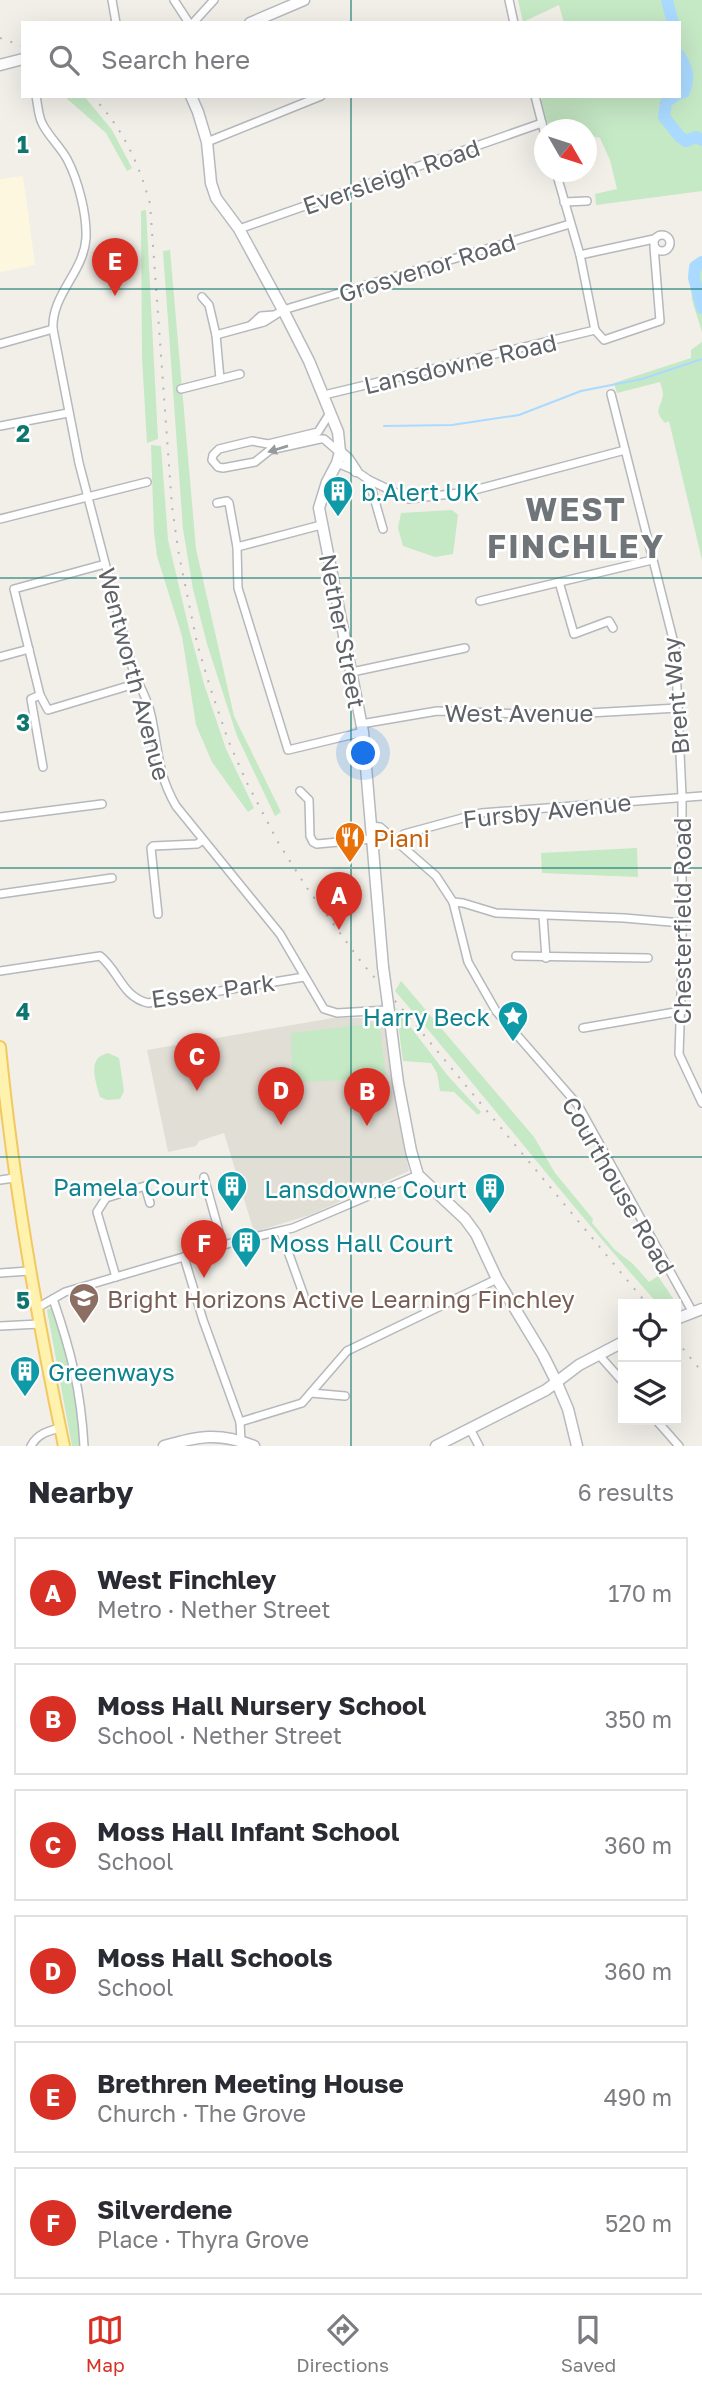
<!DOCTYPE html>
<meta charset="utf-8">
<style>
body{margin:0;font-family:"Golos Text",sans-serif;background:#f7f7f7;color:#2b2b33}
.controls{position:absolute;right:21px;bottom:21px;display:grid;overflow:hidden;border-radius:0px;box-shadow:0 7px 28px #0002}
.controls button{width:63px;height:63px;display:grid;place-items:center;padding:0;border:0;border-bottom:2px solid #e1e1e2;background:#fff;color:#2b2b33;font:35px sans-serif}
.compass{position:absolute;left:534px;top:119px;width:63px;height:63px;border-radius:50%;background:#fff;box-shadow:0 7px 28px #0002;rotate:129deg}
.you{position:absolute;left:364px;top:754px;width:24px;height:24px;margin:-18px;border:5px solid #fff;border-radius:50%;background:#1a73e8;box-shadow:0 0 0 10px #1a73e833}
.badge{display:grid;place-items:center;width:46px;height:46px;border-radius:50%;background:#d93025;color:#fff;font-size:23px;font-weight:700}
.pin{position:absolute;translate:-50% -58px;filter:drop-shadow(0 2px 4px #0008)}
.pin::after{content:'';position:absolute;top:37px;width:24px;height:21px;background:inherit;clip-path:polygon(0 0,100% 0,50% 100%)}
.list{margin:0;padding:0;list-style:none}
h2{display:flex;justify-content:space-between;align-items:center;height:91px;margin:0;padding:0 28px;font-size:30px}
h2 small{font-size:23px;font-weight:400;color:#7c7c81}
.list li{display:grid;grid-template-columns:46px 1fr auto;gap:21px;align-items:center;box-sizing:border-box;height:112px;margin:0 14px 14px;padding:0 14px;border:2px solid #e1e1e2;border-radius:0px}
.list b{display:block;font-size:26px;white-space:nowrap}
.list p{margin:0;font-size:23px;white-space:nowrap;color:#7c7c81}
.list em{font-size:23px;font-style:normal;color:#7c7c81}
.icon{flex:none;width:38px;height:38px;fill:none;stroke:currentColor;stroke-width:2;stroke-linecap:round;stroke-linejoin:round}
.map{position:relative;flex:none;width:702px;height:1446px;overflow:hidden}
.search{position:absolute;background:#fff;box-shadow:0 7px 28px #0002;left:21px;right:21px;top:21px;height:77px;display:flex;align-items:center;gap:18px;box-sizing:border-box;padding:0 24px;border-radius:0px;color:#7c7c81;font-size:26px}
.sheet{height:847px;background:#fff}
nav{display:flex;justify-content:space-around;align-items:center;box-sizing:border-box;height:98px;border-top:2px solid #e1e1e2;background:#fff;font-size:19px;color:#7c7c81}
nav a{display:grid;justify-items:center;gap:4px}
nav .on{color:#d93025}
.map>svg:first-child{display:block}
</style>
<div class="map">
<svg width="702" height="1446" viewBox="0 0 702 1446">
<rect width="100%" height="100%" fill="#f1efe8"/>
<polygon fill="#fef7e0" points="23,176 35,265 0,272 0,179"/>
<polygon fill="#e1ded6" points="333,1018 385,1018 398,1116 409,1171 310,1215 254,1232 224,1133 199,1141 196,1146 168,1152 147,1050"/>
<g fill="#c5e8c5">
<polygon points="518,0 702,0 702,191 596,205 595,194 617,189 610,160 600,138 587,135 586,130 550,129 540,102 542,98 545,96 679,96 679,23 564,23 559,5 523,22"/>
<polygon points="64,96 84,96 112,130 132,168 127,171 106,133"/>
<polygon points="146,210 158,439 147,443 142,357 141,211"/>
<polygon points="170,250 196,549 234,716 281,812 275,816 237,736 207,644 193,589 183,529 163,251"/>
<polygon points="702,258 702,332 692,300 690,266"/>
<path d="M 702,342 L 702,560 L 669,421 L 665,423 C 652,409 662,408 663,394 C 663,390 661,386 660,382 L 617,393 L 614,383 L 691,358 L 691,350 Z"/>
<polygon points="151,445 161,446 168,540 190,633 204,684 226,749 254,808 248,812 212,762 196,725 182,636 157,556 154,532"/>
<polygon points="452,510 458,515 453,554 435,557 403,546 398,528 401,513"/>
<polygon points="637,848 638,877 542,873 541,853"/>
<path d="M 401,981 L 534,1137 L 555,1173 L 593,1219 L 592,1223 L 615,1250 L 633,1264 L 649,1282 L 658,1276 L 676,1303 L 676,1304 L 658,1304 C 567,1202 484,1094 395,991 Z"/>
<polygon points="396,1008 448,1076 481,1112 478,1115 454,1092 440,1091 437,1073 431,1063 403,1061"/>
<polygon points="379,1023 386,1077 292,1083 291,1033"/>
<path d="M 108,1053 L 119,1058 L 124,1091 L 120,1099 L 107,1100 L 100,1097 C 96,1081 86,1058 108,1053 Z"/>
<path d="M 51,1308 C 71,1351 77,1399 81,1446 L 72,1446 L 47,1310 Z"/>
</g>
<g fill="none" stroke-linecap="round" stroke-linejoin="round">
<polyline stroke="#aadaff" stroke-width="2" points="384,426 452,425 519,415 581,391 642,379 702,359"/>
<g stroke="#aadaff" stroke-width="12">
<polyline points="667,0 673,23"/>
<path d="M 679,55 C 687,68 690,77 684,92 L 679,94"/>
<polyline points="675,96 666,102 664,117 680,137 686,141 696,137 702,140"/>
<polyline points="702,262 695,267 694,278 702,308"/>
</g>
<g stroke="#b5b8bc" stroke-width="10">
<g id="street">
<polyline points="112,0 116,23"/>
<polyline points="174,0 189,23"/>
<polyline points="509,0 514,23"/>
<polyline points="193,23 214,0"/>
<polyline points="535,96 544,131"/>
<polyline points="207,142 321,96"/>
<polyline points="556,172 580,255 595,330"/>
<polyline points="564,202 587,201"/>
<polyline points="239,229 542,123"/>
<circle cx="662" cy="243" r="8"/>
<polyline points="580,255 654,239"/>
<polyline points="202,297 209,305 216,335"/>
<polyline points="251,325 261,316 274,315"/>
<path d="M 53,329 L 79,463 L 134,674 C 141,688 148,700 151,715 C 159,751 157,773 176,806 L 280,934 L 324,1009 L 337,1013 L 388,1010"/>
<polyline points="595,330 604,340 660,321 654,247"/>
<path d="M 0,344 L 53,329 C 51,295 84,272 86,238 C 87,214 78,180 67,159 C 60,146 48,136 42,123 C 38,115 38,105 36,96"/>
<polyline points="220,379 216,335 264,322 283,310 570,224"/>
<polyline points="181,389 240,374"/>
<polyline points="611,394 675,647 682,796 682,967 679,1054 702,1103"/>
<polyline points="324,395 595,330"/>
<polyline points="330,413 318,432 268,444 252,441 219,449 213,455 212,460 218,467 223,468 255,462 270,450 320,439 324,439 339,452"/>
<polyline points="0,426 68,413"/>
<polyline points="337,463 356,471 369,480 409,499 467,492 625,450"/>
<polyline points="369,480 383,529"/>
<polyline points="217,503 227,501 229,503 237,547"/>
<polyline points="0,519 147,482"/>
<polyline points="321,525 237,547 238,588 288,750 363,732"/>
<polyline points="105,564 14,589 40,695 48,710 138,683"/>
<polyline points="559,582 574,634 609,621 613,628"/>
<polyline points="480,601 652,560"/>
<polyline points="0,657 29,649"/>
<polyline points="352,672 465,648"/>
<polyline points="40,695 31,699 43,767"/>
<polyline points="361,724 437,711 553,715 678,708"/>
<polyline points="300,791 309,800 310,836 313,842 317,844 371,839"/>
<polyline points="0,817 102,804"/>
<polyline points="370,826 380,827 436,876 453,902 468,962 496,1011 578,1105 692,1311"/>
<polyline points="397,842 404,834 481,813 702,796"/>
<polyline points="0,894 112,878"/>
<polyline points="453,902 463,903 496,913 624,918 682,923"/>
<polyline points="158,914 151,848 153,846 197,844 203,840"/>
<polyline points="543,916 546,958"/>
<polyline points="516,956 648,958"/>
<path d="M 0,971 L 100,956 C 119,971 122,997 148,1003 L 304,977"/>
<polyline points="583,1028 681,1011"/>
<polyline points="204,1177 223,1246"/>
<polyline points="0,1180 14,1178"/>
<polyline points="281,1232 304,1296"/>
<polyline points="184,1257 203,1320 240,1422 241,1441"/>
<polyline points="0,1273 29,1271"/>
<polyline points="116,1277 97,1212 106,1198 145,1186 150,1203"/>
<path d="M 53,1299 C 71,1351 81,1391 84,1446"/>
<polyline points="37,1308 65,1292 241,1240 293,1228 418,1175"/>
<polyline points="0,1326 39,1324"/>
<polyline points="599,1355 623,1382"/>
<polyline points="311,1393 345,1396"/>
<polyline points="656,1420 679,1446"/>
<polyline points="240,1422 302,1403 347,1351 497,1279"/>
<polyline points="470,1429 479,1446"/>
<path d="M 31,1446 C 37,1434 48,1431 60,1428"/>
</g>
</g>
<g stroke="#b6babf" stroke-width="13">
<g id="secondary">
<polyline points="250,23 304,0"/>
<polyline points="0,65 23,59"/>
<polyline points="191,96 198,112 207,142 211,183 216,198 239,229 283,310 309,361 338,432 340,452 337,463 327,482 319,508 363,732 383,967"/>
<polyline points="340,452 348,459 356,471"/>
<polyline points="388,1004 398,1083 411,1151 418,1175 465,1219 476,1234 497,1279 543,1355 556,1381 568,1409 577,1446"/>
<polyline points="676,1319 702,1309"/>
<path d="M 164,1446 C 199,1436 219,1432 254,1446"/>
<polyline points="436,1446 546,1390 579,1365 623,1342"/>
</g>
</g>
<g stroke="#f2c960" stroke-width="14">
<path id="primary" d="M 0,1047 C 13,1182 36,1314 64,1446"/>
</g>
<use href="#street" stroke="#fff" stroke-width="7"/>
<use href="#secondary" stroke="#fff" stroke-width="10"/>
<use href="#primary" stroke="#fff2af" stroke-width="10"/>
<g stroke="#b6b7b8" stroke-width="2" stroke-dasharray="2 9" stroke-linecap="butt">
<polyline points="0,38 23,46"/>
<path d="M 92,96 C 122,127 139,163 150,204 L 172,507 L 179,555 L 197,643 L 210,687 L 228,740 L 247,783 L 279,844 L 307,888 L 362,963 L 409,1017 L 647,1304"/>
<polyline points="676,1340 702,1372"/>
</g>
<g stroke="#b6babf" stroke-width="13" stroke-linecap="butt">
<polyline id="secondary-bridge" points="383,967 388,1004"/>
</g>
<use href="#secondary-bridge" stroke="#fff" stroke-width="10"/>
</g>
<defs><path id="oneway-solid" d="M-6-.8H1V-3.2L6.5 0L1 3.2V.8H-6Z" transform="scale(1.75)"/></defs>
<use fill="#979a9d" href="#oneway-solid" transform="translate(278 449) rotate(163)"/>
<path fill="none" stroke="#0f766e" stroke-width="2" stroke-opacity="0.55" d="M 351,0 L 351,23M 351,96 L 351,1446M 0,289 L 702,289M 0,578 L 702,578M 0,868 L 702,868M 0,1157 L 702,1157"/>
<defs>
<g id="building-pin" transform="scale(1.575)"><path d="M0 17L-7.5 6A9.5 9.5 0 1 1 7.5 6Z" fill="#0f9aa8" stroke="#fff"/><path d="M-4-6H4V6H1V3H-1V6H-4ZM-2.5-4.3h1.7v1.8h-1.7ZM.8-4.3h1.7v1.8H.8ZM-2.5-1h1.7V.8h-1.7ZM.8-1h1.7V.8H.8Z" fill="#fff"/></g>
<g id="restaurant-pin" transform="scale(1.575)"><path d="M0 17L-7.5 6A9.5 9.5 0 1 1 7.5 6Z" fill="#e8710a" stroke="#fff"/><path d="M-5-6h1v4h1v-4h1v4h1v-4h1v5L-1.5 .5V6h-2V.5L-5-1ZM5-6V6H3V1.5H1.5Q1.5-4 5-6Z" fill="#fff"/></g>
<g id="sight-pin" transform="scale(1.575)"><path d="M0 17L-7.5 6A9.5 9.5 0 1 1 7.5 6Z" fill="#0f9aa8" stroke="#fff"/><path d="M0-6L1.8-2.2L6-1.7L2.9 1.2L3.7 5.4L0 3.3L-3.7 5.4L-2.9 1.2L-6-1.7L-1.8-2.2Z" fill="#fff"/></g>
<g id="school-pin" transform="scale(1.575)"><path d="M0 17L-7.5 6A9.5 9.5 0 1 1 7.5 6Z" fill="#8d6e63" stroke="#fff"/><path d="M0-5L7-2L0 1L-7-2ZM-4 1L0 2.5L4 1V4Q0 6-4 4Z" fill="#fff"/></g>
</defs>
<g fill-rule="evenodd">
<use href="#building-pin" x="338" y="491"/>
<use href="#restaurant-pin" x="350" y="837"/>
<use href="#sight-pin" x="513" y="1016"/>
<use href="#building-pin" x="232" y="1186"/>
<use href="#building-pin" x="490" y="1188"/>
<use href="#building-pin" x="246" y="1242"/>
<use href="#school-pin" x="84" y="1298"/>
<use href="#building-pin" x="25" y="1371"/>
</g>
<g text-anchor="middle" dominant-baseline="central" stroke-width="5" stroke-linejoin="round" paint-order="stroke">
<g font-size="24" fill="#5f6368" stroke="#fff">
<text transform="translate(391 176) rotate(-19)">Eversleigh Road</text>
<text transform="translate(427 267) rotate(-17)">Grosvenor Road</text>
<text transform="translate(460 363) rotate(-13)">Lansdowne Road</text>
<text transform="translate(343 631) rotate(79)">Nether Street</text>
<text transform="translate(135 674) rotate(75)">Wentworth Avenue</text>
<text transform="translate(675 696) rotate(-95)">Brent Way</text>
<text x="519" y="712">West Avenue</text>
<text transform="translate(547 810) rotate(-6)">Fursby Avenue</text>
<text transform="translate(681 921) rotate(-90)">Chesterfield Road</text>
<text transform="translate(213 990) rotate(-8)">Essex Park</text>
<text transform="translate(619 1185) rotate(60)">Courthouse Road</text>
</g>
<g font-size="24" fill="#0d838f" stroke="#fff" text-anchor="start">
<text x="361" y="491">b.Alert UK</text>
<text x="490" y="1016" text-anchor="end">Harry Beck</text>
<text x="209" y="1186" text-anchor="end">Pamela Court</text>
<text x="467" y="1188" text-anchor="end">Lansdowne Court</text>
<text x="269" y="1242">Moss Hall Court</text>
<text x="48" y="1371">Greenways</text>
</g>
<g font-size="24" fill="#c56008" stroke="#fff" text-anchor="start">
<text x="373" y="837">Piani</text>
</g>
<g font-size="24" fill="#785e54" stroke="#fff" text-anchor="start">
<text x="107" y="1298">Bright Horizons Active Learning Finchley</text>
</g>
<g font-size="32" font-weight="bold" letter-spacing="2" fill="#70757a" stroke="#fff">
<text x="576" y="509">WEST<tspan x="576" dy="37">FINCHLEY</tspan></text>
</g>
</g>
<g font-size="23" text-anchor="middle" font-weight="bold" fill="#0f766e" stroke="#fff" stroke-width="5" stroke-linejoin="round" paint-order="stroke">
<text x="23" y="153">1</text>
<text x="23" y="442">2</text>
<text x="23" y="731">3</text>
<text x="23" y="1020">4</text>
<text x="23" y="1309">5</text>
</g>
</svg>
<div class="controls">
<button><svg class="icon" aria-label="locate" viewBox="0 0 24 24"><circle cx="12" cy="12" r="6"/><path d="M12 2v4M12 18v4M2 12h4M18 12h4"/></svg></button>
<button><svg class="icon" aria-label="layers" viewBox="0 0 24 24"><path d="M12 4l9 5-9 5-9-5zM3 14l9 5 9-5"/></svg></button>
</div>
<svg class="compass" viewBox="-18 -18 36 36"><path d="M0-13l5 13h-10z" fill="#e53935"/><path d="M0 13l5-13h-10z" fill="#7c7c81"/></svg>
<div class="you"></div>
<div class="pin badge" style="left:339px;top:930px">A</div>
<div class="pin badge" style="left:367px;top:1126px">B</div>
<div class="pin badge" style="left:197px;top:1091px">C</div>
<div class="pin badge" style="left:281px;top:1125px">D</div>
<div class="pin badge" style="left:115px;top:296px">E</div>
<div class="pin badge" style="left:204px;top:1278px">F</div>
<div class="search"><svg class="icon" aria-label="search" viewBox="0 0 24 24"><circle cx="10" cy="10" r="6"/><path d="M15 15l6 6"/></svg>Search here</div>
</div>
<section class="sheet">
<h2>Nearby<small>6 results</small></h2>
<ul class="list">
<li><span class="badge">A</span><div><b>West Finchley</b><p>Metro · Nether Street</p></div><em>170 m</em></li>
<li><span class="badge">B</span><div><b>Moss Hall Nursery School</b><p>School · Nether Street</p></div><em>350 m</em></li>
<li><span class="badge">C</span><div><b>Moss Hall Infant School</b><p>School</p></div><em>360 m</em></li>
<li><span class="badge">D</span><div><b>Moss Hall Schools</b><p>School</p></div><em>360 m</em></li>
<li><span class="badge">E</span><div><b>Brethren Meeting House</b><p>Church · The Grove</p></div><em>490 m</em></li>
<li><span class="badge">F</span><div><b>Silverdene</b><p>Place · Thyra Grove</p></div><em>520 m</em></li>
</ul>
</section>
<nav>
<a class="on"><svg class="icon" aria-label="map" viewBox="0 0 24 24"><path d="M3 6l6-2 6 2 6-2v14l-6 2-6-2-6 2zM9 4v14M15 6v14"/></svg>Map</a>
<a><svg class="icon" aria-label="directions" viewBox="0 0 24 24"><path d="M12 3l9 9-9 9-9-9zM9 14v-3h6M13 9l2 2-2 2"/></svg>Directions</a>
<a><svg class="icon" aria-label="saved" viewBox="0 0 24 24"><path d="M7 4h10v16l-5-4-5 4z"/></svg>Saved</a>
</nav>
